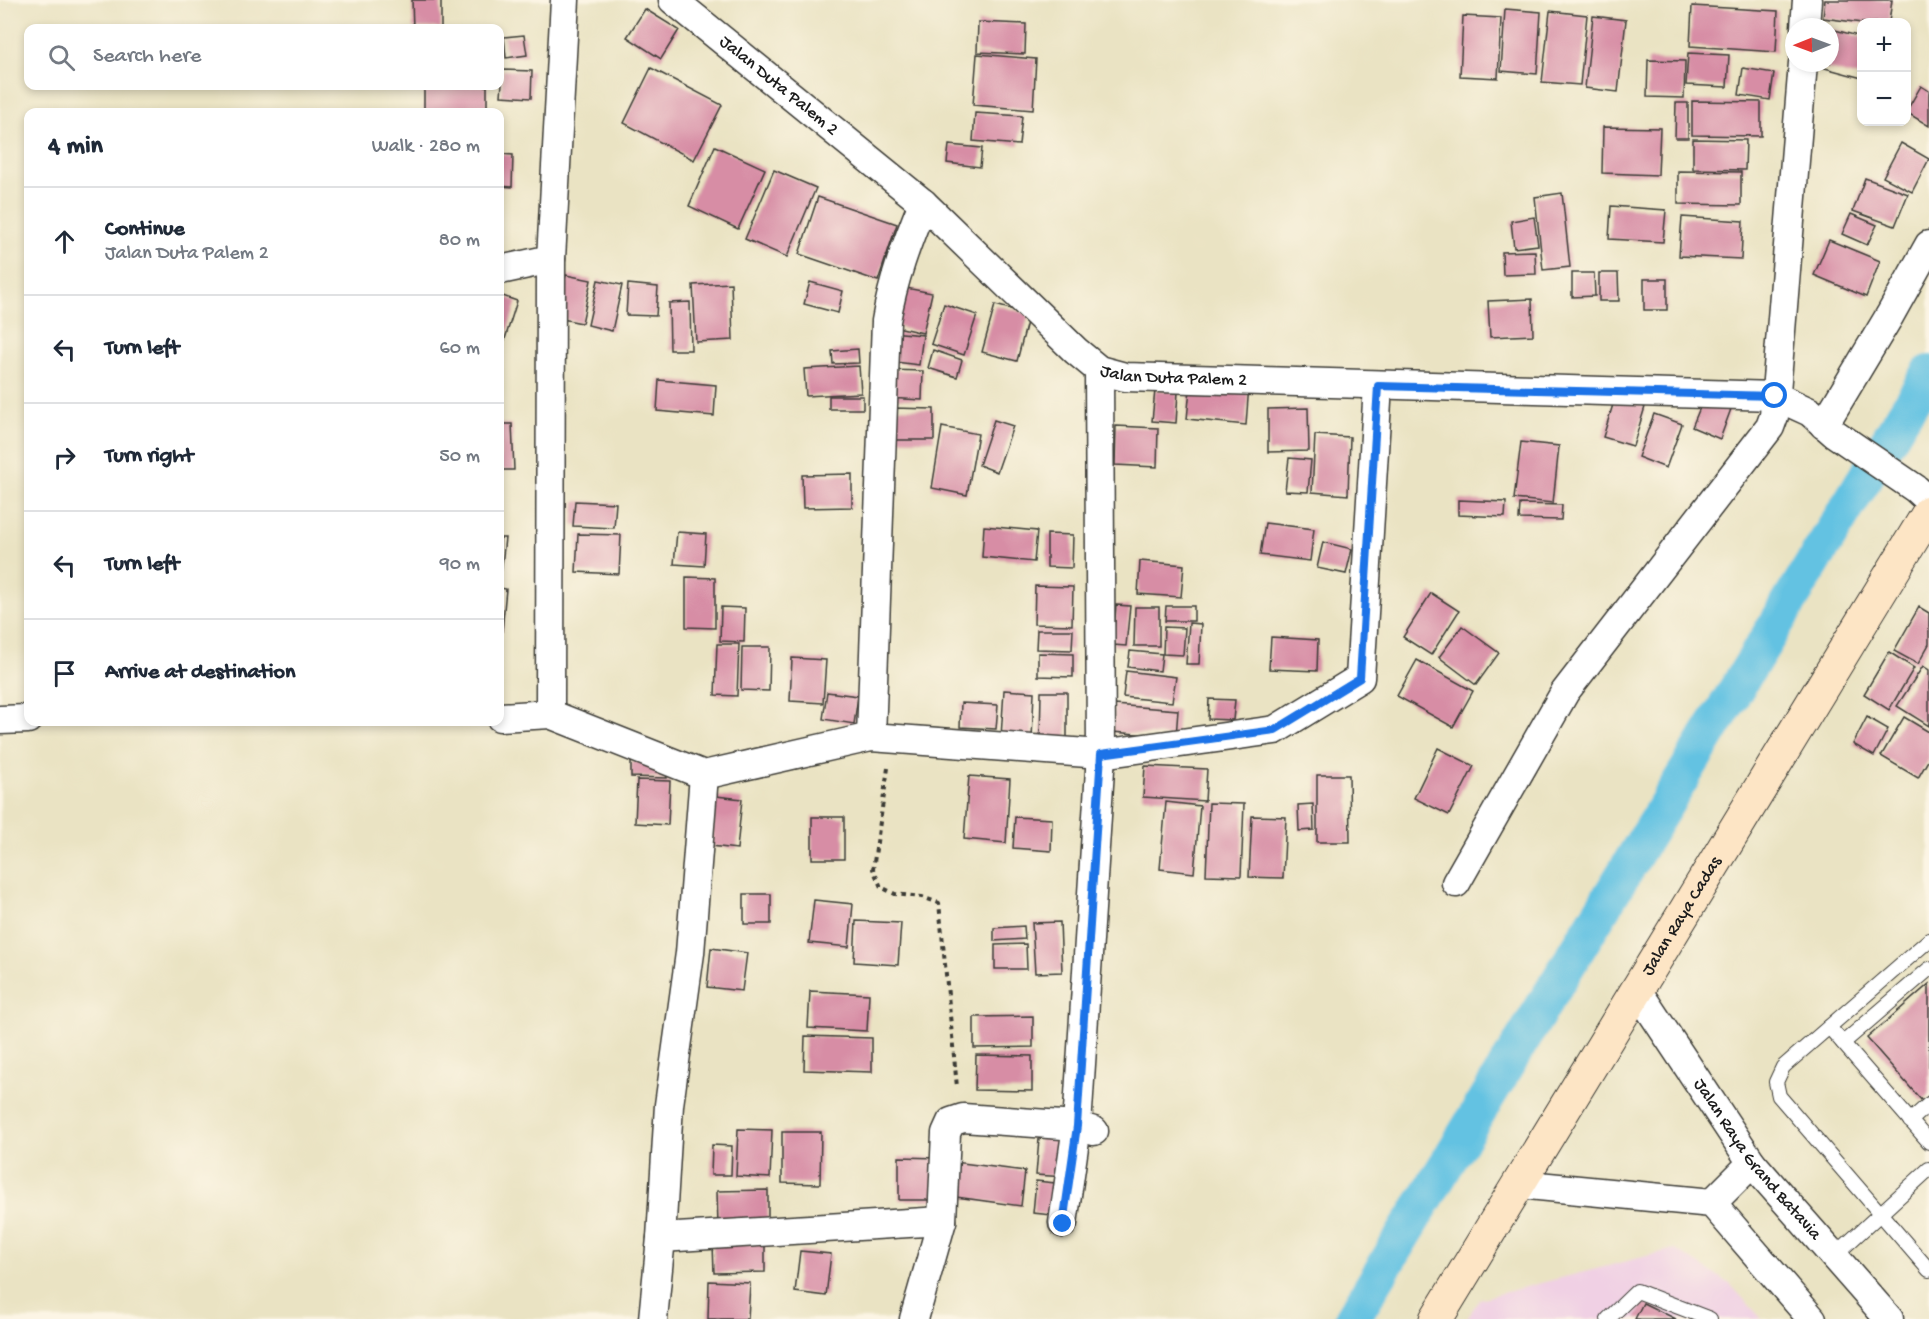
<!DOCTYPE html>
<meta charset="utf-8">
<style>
body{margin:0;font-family:"Gochi Hand",sans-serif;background:#f6f6f7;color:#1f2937}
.controls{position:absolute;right:18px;top:18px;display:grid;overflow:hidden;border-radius:12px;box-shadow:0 3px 9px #0003}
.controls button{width:54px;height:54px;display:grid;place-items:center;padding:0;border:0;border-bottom:2px solid #e0e1e3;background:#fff;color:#1f2937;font:30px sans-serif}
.compass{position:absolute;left:1785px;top:18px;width:54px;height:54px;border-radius:50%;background:#fff;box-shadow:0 3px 9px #0003;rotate:269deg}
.stop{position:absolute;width:18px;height:18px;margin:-14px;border:4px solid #1a73e8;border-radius:50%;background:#fff}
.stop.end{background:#1a73e8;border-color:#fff;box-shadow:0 2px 6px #0008}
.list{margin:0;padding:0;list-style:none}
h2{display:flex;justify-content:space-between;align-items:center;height:78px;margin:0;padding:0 24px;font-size:26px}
h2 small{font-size:20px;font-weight:400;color:#747a83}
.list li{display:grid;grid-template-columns:39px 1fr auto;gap:18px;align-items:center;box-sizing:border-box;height:108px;padding:0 24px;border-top:2px solid #e0e1e3}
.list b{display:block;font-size:22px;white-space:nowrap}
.list p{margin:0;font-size:20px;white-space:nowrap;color:#747a83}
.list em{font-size:20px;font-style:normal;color:#747a83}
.icon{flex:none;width:33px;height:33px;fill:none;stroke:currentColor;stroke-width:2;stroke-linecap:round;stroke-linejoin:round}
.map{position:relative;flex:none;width:1929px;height:1319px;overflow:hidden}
.search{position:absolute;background:#fff;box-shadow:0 3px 9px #0003;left:24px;top:24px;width:480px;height:66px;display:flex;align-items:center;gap:15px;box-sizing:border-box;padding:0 21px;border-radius:12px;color:#747a83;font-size:22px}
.panel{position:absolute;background:#fff;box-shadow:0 3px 9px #0003;left:24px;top:108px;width:480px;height:618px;border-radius:12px}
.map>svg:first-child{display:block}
</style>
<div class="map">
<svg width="1929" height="1319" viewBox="0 0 1929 1319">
<rect width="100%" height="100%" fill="#fcf5e5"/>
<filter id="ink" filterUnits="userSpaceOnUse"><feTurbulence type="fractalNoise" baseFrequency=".0167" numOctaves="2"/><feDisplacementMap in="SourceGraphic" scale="12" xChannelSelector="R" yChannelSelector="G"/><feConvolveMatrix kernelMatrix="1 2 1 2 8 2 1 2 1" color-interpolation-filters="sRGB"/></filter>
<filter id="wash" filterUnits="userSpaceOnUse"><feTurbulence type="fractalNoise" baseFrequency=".008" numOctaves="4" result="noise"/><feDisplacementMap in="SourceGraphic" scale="24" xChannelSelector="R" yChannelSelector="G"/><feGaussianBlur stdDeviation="1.35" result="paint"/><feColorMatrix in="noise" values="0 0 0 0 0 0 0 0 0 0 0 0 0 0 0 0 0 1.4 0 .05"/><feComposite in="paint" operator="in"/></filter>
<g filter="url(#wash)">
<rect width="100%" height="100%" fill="#eae3c3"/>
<polygon fill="#f0d0e4" points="1674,1249 1729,1283 1762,1319 1467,1319 1479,1299"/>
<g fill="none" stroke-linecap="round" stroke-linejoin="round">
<polyline stroke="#64c2e2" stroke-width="36" points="1352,1319 1929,373"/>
</g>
<g id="blocks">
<g fill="#d78da5">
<polygon points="412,0 441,0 441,28 413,28"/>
<polygon points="1825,0 1892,0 1889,22 1862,23 1823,18"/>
<polygon points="1692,6 1778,11 1776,52 1690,46"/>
<polygon points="645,9 679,30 661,59 627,37"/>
<polygon points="1505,9 1541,12 1537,74 1501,71"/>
<polygon points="1550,11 1587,15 1580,85 1542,82"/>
<polygon points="1463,16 1501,18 1498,78 1460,76"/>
<polygon points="1593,16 1626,20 1618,92 1585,88"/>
<polygon points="978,22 1026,24 1025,54 977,52"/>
<polygon points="1831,29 1862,37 1862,78 1821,67 1822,63 1830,63"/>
<polygon points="524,35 527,55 506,58 504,37"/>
<polygon points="1688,53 1729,55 1727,87 1686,85"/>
<polygon points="977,54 1036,59 1033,110 973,105"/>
<polygon points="1648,60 1685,61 1684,98 1647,97"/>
<polygon points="651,68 722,105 694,160 624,123"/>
<polygon points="1743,68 1774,73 1770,100 1739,95"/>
<polygon points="503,70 532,71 531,98 501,96"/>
<rect x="424" y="86" width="63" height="26"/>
<polygon points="1921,86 1929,91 1929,126 1906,112"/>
<polygon points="1692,101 1761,102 1761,136 1692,135"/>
<polygon points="1676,103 1688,103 1688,138 1675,138"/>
<polygon points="975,113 1022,116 1019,145 973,141"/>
<polygon points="1603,127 1660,128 1658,175 1602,173"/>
<polygon points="1693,139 1746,140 1745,170 1693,169"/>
<polygon points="1901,143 1929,159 1912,192 1883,177"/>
<polygon points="949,145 982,148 980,167 947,163"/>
<polygon points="715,146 765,169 738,229 689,206"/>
<polygon points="500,154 513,155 512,187 500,186"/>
<polygon points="774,170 816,188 787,257 745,239"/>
<polygon points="1678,171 1741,172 1741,205 1678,204"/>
<polygon points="1865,178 1908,194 1895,226 1853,211"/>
<polygon points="1562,193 1570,267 1543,270 1535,197"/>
<polygon points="818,197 897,224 878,281 799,254"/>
<polygon points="1611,206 1666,210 1663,242 1609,239"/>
<polygon points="1851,214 1877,225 1867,245 1842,234"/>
<polygon points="1534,217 1538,245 1514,248 1511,221"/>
<polygon points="1682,217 1743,221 1741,259 1679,256"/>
<polygon points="1829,240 1880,261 1866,297 1814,275"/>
<polygon points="1535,251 1536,274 1503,275 1502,252"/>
<polygon points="1572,273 1594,273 1595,296 1572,297"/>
<polygon points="1599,273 1618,273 1619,301 1599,301"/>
<polygon points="566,275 591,280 582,323 557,318"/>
<rect x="1644" y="279" width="23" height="31"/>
<polygon points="598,280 622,285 612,331 588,325"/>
<polygon points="810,282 843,291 838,313 804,304"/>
<polygon points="731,283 733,340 696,342 693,285"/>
<polygon points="628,284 658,287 656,316 626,315"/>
<polygon points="901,287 932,293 923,333 893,326"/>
<polygon points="500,295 517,301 504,342 500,341"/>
<polygon points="1532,299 1533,335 1490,337 1488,301"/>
<polygon points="690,302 691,350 670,350 669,303"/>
<polygon points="944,304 977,315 964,355 931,344"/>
<polygon points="995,305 1029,314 1017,361 982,352"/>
<polygon points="891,332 923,335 919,365 888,361"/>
<polygon points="858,349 859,363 833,364 832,351"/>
<polygon points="933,350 962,360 957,377 928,368"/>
<polygon points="859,366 861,393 806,396 804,369"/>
<polygon points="889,370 923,371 922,400 887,398"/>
<polygon points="1191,379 1249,385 1246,425 1187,419"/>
<polygon points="659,380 716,385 714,416 657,411"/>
<polygon points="1155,390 1178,392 1176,423 1152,421"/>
<rect x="829" y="396" width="34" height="13"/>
<polygon points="1615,398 1645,407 1633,446 1603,437"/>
<polygon points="1704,398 1731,409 1720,439 1692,427"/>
<polygon points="892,408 934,409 934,440 892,440"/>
<polygon points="1308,408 1309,451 1268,452 1268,409"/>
<polygon points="1654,414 1682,424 1666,468 1638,457"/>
<polygon points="994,420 1013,426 997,472 979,465"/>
<polygon points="500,424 512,424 514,470 500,470"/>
<polygon points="1116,426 1158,428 1157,467 1115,465"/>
<polygon points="942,427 978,434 967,495 932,488"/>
<polygon points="1315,435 1350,437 1348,495 1312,492"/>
<polygon points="1521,442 1559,446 1553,503 1514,499"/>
<polygon points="1289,458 1311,460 1308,492 1285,491"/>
<polygon points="852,474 852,507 803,508 802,475"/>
<polygon points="1458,500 1506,502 1505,517 1458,515"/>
<polygon points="575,501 616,503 614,528 573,526"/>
<polygon points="1520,504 1562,505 1561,520 1519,519"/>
<polygon points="1265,523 1314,529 1310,561 1260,555"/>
<polygon points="984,526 1037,531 1034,562 982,557"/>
<polygon points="677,532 706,534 704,566 674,564"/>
<polygon points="578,534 621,535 619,574 576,572"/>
<polygon points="1047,534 1073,535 1072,568 1047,567"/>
<polygon points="500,538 505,538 501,574 500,574"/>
<polygon points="1323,542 1352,549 1346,574 1317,568"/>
<polygon points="1140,561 1184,565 1181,597 1138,594"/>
<polygon points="686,577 715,578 715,628 686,627"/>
<polygon points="1035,586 1073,587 1072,625 1034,624"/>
<polygon points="500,588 506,589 502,631 500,630"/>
<polygon points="1431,593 1459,611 1431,655 1403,637"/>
<polygon points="1116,605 1130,606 1126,646 1113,645"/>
<polygon points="1166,606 1194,606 1194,621 1165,621"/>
<polygon points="721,607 745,608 744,642 720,641"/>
<polygon points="1135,607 1159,607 1159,646 1134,646"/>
<polygon points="1919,607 1929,613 1929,644 1918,664 1894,651"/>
<polygon points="1189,623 1201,624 1199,664 1186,664"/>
<polygon points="1462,626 1499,653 1476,685 1439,657"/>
<polygon points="1164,627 1185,628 1183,655 1163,654"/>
<polygon points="1037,630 1073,630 1072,650 1036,649"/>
<polygon points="1271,637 1318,640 1317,671 1269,669"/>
<polygon points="717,644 739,644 737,696 715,695"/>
<polygon points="742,647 770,647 769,691 741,690"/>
<polygon points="1130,651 1162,654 1160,671 1128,667"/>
<polygon points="1889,652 1914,668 1889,710 1864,694"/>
<polygon points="1038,653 1073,654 1073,677 1038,676"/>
<polygon points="792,658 826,660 823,703 790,701"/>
<polygon points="1417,660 1473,691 1453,727 1397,696"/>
<polygon points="1923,666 1929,670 1929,726 1897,706"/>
<polygon points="1126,671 1176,677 1172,702 1123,697"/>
<polygon points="1004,690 1034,692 1032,739 1001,737"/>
<polygon points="827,692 858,696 854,724 823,719"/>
<polygon points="1041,692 1067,692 1067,742 1040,742"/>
<polygon points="1209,699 1235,700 1233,720 1208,719"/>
<polygon points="961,703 998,705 996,729 960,727"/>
<polygon points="1114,705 1178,710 1176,737 1112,732"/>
<polygon points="1867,717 1888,729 1874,756 1853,744"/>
<polygon points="1904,717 1929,732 1929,759 1918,778 1881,756"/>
<polygon points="1438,748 1474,766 1449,815 1414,798"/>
<polygon points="631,761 667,762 667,778 631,777"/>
<polygon points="1145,766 1207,769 1205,801 1143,797"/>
<polygon points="1317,775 1349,775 1350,842 1317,842"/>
<polygon points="969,776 1010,779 1006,843 964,839"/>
<polygon points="637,780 670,781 668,825 635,823"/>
<polygon points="716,796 742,799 737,849 711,846"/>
<polygon points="1166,802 1200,806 1194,873 1160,869"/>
<polygon points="1209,803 1244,804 1241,876 1206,875"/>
<polygon points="1313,804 1314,830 1299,831 1298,805"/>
<polygon points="1252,816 1286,817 1283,878 1249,877"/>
<rect x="812" y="817" width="32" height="42"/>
<polygon points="1015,817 1052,819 1051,851 1013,848"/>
<rect x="744" y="894" width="27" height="30"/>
<polygon points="814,900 853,904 849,947 809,943"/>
<polygon points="856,921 901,923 898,965 854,962"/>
<polygon points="1060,922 1062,972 1035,973 1032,923"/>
<polygon points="1024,926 1025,939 994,941 994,928"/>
<polygon points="1026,944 1027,969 995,969 995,945"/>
<polygon points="711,948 747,953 742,991 707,987"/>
<polygon points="1929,984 1929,1095 1922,1101 1867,1038"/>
<polygon points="810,991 869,994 867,1031 808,1028"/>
<polygon points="1033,1016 1033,1047 974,1048 974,1017"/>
<polygon points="805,1036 872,1038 872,1072 804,1070"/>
<polygon points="976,1055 1032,1056 1032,1091 975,1090"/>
<polygon points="1040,1127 1070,1130 1065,1177 1036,1175"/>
<polygon points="738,1129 772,1130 770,1178 736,1176"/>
<polygon points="782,1132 821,1132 820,1184 782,1183"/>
<polygon points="712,1145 732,1146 731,1175 711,1175"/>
<polygon points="899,1157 939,1158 939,1200 899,1200"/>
<polygon points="954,1162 1025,1171 1021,1206 949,1196"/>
<polygon points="1036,1181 1055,1183 1052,1215 1033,1213"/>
<polygon points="768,1190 768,1226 718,1227 717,1191"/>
<polygon points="765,1243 765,1272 714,1273 713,1244"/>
<polygon points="800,1251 831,1254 826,1296 795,1292"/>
<polygon points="709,1281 750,1283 748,1319 708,1319"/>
<polygon points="1643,1303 1676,1319 1635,1319"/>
</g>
</g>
</g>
<g filter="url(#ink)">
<use href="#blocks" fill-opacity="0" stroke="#3b3a35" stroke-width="1.5"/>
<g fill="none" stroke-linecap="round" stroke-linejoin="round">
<g stroke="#3b3a35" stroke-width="16">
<g id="lane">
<polyline points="1929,940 1783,1067 1776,1082 1779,1096 1929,1270"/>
<polyline points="1829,1027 1929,1142"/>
<polyline points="1843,1043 1929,969"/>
<polyline points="1910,1121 1929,1104"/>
<polyline points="1833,1257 1929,1169"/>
<polyline points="1608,1319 1637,1291 1710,1319"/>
</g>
</g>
<g stroke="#3b3a35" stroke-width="31">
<g id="street">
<path id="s1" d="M 673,0 L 923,203 L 1076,351 L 1099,370 L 1125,377 L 1775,396 L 1810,412 L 1834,433 L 1916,489 L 1929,501"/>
<polyline points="1805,27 1807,0"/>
<polyline points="500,270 551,259"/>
<polyline points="1824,425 1890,315 1929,245"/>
<polyline points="550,714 551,259 565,0"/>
<polyline points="500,717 550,714 704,775 871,737 1101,754 1275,730 1360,678 1378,386"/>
<polyline points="0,720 28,719"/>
<path d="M 871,737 L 886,321 C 893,280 907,242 923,203"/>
<polyline points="1456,883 1565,692 1770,427 1774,416 1803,63"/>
<path id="s2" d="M 1637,990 L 1752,1163 L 1889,1319"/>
<polyline points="1094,1131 1077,1126 1101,754 1099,370"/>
<polyline points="1518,1184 1712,1203 1812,1319"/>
<polyline points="1712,1203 1752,1163"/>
<polyline points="661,1238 942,1221"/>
<polyline points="653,1319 661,1238 669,1105 690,953 704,775"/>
<polyline points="914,1319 942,1221 946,1133 951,1122 963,1118 1077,1126 1063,1223"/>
</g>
</g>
<g stroke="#3b3a35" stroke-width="35">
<g id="secondary">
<path id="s3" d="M 1436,1319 L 1929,512"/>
</g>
</g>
<polyline stroke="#3b3a35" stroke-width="4" stroke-dasharray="4.5 4.5" stroke-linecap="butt" points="888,768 873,869 881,887 895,894 922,897 939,903 957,1087"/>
<use href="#lane" stroke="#fff" stroke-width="14"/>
<use href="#street" stroke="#fff" stroke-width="28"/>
<use href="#secondary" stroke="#fde5c5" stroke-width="33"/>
</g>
</g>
<g fill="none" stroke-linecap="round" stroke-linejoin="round" filter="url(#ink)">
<polyline stroke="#1a73e8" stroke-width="8" points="1063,1224 1077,1126 1101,754 1275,730 1360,678 1378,386 1775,396"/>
</g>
<g text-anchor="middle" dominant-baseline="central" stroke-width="5" stroke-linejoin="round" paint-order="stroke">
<g font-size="18" fill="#1c1c1c" stroke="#fcf5e5">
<text stroke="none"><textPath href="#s1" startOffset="136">Jalan Duta Palem 2</textPath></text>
<text stroke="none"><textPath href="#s1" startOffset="640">Jalan Duta Palem 2</textPath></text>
<text stroke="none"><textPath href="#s3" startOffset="472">Jalan Raya Cadas</textPath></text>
<text stroke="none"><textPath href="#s2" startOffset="208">Jalan Raya Grand Batavia</textPath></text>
</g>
</g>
</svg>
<div class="controls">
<button>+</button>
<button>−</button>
</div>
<svg class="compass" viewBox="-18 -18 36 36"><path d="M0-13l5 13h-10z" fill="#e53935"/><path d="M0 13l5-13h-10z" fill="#747a83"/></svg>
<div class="stop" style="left:1775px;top:396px"></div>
<div class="stop end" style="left:1063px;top:1224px"></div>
<div class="search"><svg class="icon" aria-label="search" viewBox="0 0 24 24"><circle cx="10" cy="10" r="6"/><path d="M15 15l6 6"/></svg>Search here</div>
<section class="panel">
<h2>4 min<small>Walk · 280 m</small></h2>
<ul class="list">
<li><svg class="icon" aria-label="ahead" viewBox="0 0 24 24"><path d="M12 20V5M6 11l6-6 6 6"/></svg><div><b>Continue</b><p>Jalan Duta Palem 2</p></div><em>80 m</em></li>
<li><svg class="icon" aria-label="left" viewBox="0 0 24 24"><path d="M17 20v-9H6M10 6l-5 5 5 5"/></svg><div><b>Turn left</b></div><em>60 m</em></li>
<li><svg class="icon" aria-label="right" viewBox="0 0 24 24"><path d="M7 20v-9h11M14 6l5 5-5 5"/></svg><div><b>Turn right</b></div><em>50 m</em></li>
<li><svg class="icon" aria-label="left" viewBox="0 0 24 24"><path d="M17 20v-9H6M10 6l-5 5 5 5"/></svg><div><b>Turn left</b></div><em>90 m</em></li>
<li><svg class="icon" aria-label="arrive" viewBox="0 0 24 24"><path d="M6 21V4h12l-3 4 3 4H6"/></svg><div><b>Arrive at destination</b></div></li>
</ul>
</section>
</div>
